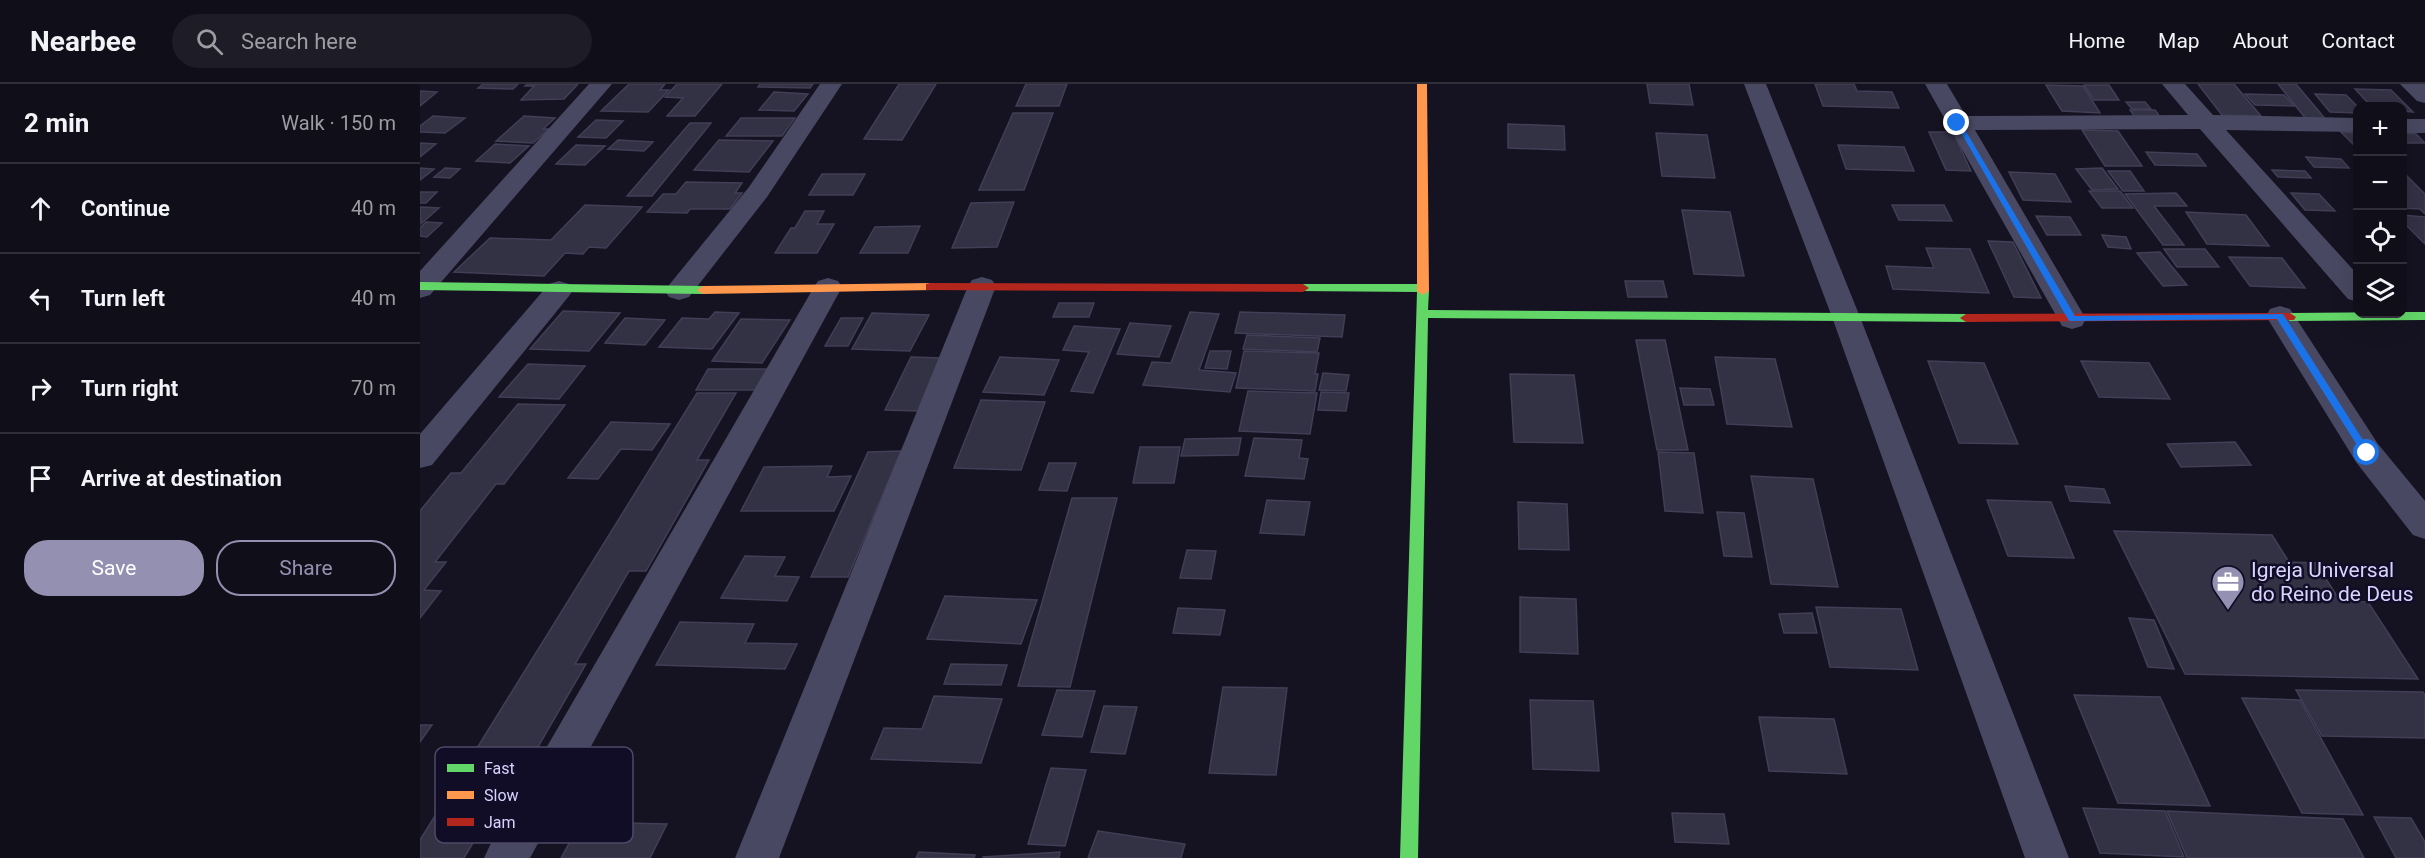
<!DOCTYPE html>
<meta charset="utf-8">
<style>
body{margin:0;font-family:Roboto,sans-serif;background:#1e1c26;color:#f1f3f6}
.controls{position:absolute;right:18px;top:18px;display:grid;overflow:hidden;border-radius:12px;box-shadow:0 6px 24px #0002}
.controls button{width:54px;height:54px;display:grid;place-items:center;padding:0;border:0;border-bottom:2px solid #302e38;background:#100e19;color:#f1f3f6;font:30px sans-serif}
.stop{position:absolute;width:18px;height:18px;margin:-14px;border:4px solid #1a73e8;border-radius:50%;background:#fff}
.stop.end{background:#1a73e8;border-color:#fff;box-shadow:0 2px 6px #0008}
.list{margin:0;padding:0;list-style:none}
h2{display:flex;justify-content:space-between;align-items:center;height:78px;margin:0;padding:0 24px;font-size:26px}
h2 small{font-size:20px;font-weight:400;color:#9c9ca2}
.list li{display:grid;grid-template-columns:39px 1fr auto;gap:18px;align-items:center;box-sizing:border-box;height:90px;padding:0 24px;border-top:2px solid #302e38}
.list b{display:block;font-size:22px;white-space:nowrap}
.list em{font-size:20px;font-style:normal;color:#9c9ca2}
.actions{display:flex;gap:12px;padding:18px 24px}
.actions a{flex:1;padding:14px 0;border:2px solid #9490b1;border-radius:24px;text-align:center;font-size:21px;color:#9490b1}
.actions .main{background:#9490b1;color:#fff}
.icon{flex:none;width:33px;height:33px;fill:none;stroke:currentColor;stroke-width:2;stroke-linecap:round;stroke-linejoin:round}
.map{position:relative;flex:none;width:2005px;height:774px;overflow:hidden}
header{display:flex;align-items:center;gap:36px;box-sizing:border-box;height:84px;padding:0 30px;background:#100e19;border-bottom:2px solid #302e38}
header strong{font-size:28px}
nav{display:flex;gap:33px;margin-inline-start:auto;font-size:21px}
.search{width:420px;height:54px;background:#1e1c26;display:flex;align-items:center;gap:15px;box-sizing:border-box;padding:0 21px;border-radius:33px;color:#9c9ca2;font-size:22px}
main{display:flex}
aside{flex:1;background:#100e19}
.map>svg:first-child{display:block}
</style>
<header>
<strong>Nearbee</strong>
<div class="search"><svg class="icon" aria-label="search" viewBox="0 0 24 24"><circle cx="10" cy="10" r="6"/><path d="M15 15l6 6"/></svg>Search here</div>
<nav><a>Home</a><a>Map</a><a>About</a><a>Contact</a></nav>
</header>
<main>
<aside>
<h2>2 min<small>Walk · 150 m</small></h2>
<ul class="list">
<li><svg class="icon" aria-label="ahead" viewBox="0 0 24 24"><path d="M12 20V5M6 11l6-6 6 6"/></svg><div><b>Continue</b></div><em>40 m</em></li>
<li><svg class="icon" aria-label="left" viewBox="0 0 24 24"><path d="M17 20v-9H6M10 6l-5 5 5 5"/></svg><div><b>Turn left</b></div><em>40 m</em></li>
<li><svg class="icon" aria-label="right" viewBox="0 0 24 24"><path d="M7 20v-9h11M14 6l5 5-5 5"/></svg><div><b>Turn right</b></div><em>70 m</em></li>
<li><svg class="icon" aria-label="arrive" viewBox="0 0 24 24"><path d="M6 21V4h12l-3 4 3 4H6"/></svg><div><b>Arrive at destination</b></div></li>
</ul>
<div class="actions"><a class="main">Save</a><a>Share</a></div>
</aside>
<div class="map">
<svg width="2005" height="774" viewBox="0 0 2005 774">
<rect width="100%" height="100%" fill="#151321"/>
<g fill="#333144" stroke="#413e56" stroke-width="1.5">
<polygon points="63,0 98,0 93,5 58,4"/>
<polygon points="107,0 158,0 144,15 101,16 114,2 105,2"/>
<polygon points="209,0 245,0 240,6 249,6 228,28 181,27"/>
<polygon points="257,0 302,0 275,32 247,32 263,14 245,13"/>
<polygon points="340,0 393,0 390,4 338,3"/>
<polygon points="479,0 516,0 482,56 444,55"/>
<polygon points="606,0 647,0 639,22 596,22"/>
<polygon points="1227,0 1269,0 1273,21 1230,19"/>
<polygon points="1395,0 1434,0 1437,7 1472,8 1479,24 1403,22"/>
<polygon points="1778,0 1814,0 1841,32 1802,31"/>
<polygon points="1858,0 1876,0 1907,37 1887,36"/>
<polygon points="1626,1 1663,2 1680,29 1642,27"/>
<polygon points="1664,1 1689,1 1699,16 1674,16"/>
<polygon points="1935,5 1971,6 1993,28 1982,27 1982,22 1951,22"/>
<polygon points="0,7 17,8 0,22"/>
<polygon points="354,8 388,10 374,27 339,26"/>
<polygon points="1825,10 1864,11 1874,22 1835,21"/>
<polygon points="1895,10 1926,11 1938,23 1938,29 1910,28"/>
<polygon points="1706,18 1725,18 1731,25 1712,25"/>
<polygon points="1710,26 1735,26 1740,33 1715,33"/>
<polygon points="593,29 633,29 604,106 559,106"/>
<polygon points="13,32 45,34 25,49 0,48 0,42"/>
<polygon points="104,32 135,34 123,45 129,45 113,59 76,57"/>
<polygon points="321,34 375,34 362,52 306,52"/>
<polygon points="176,36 203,37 186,54 158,53"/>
<polygon points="270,39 291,39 232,112 207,112"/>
<polygon points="1088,40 1144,42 1145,66 1088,64"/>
<polygon points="1662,46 1698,47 1722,82 1685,82"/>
<polygon points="1509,48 1533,48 1551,87 1526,86"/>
<polygon points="1921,48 1938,49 1938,65"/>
<polygon points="1236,49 1287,51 1295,94 1242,92"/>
<polygon points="1982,49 1996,50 2005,59 1982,59"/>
<polygon points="198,56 233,58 224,67 188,65"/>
<polygon points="299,56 353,57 329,88 274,86"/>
<polygon points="0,59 16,60 0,73"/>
<polygon points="75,60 109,62 90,79 56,77"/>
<polygon points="156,61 185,62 165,81 136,80"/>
<polygon points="1418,61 1484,63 1494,87 1426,85"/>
<polygon points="1726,68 1777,70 1786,82 1735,81"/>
<polygon points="1886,73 1921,75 1929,84 1894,83"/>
<polygon points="0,84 14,85 0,96"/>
<polygon points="25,84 40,85 30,94 14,93"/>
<polygon points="1682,84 1698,105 1672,106 1656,85"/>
<polygon points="1852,86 1885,87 1891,94 1858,93"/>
<polygon points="1688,87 1710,87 1724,107 1703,107"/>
<polygon points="1982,87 2005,110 2005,130 2000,125 1982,124"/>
<polygon points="1589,88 1635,90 1651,118 1603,116"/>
<polygon points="402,90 445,90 433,111 389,111"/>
<polygon points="266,98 322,99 315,109 322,109 310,125 270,125 267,129 227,128 243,110 256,110"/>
<polygon points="1669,107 1700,107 1713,124 1682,124"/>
<polygon points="0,108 17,108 6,119 0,119"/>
<polygon points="1756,109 1767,122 1734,122 1764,161 1743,161 1705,110"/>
<polygon points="1871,109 1899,110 1915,127 1885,126"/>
<polygon points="594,118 577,163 532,164 551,119"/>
<polygon points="165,121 222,123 186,164 169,163 163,170 145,169 124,192 34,188 70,154 131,156"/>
<polygon points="1472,121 1524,121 1532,137 1479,136"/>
<polygon points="0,123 19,124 1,140"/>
<polygon points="1262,126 1310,128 1324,192 1274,190"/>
<polygon points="385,127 404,127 397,140 414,140 397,169 355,169 371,144 375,144"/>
<polygon points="1766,128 1826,131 1849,162 1787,160"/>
<polygon points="1982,131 2005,133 2005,160 1982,137"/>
<polygon points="1616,132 1650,133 1661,151 1627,151"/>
<polygon points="6,138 22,139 7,153 0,152 0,144"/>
<polygon points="500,142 488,169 440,169 455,143"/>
<polygon points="1682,151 1706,153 1711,165 1688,163"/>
<polygon points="1568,157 1593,158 1621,214 1594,213"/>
<polygon points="1506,164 1550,165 1569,209 1473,205 1466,182 1514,184"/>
<polygon points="1744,165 1785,165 1799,183 1757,183"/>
<polygon points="1740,168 1767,201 1743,202 1717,169"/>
<polygon points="1809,173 1862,174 1885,204 1830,202"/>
<polygon points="1205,197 1243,197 1247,213 1208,213"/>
<polygon points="639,219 674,219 669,233 633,233"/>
<polygon points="143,227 200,229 169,267 110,265"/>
<polygon points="295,228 319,229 292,265 239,263 262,234 289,235"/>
<polygon points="770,228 799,230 779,286 816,289 810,308 723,301 732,278 751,279"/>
<polygon points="820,228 925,231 922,253 815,249"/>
<polygon points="452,229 509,231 490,267 432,265"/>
<polygon points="205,234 245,236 225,261 185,259"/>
<polygon points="421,234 443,234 428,262 405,262"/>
<polygon points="321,235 370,236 342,279 292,277"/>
<polygon points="710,239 751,242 739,273 697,270"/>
<polygon points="654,242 700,245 673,309 651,307 669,268 643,266"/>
<polygon points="827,251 900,254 897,268 823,265"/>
<polygon points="1216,256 1245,256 1268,366 1237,366"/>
<polygon points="790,267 811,267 807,285 785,284"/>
<polygon points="824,267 899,269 895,290 898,290 895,307 816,304"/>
<polygon points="491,273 522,274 498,327 465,326"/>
<polygon points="580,273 639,276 624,311 563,308"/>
<polygon points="1295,273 1355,275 1372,343 1307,340"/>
<polygon points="1508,277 1564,279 1598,360 1539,359"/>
<polygon points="1661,277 1729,279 1750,315 1679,313"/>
<polygon points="108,280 165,282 139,315 79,313"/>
<polygon points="288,285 351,285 340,306 276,306"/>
<polygon points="903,289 929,291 926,307 899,306"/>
<polygon points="1090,290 1154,291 1163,359 1094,358"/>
<polygon points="1260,304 1290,305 1294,321 1264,321"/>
<polygon points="828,307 897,309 890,350 819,347"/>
<polygon points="901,308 929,309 926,327 898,326"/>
<polygon points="277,309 316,309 277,376 289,376 226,487 209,487 155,580 166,580 78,732 69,732 44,774 0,774 0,756"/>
<polygon points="561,316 625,318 601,386 534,384"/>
<polygon points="98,320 145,321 84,400 76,400 15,478 26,478 4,506 21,507 0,534 0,427 31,389 41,389"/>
<polygon points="191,338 250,340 232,366 201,365 178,395 148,394"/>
<polygon points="821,354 818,371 761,372 765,355"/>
<polygon points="834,354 882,356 879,374 888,375 884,395 825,392"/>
<polygon points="1815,358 1831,381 1761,383 1747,360"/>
<polygon points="720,363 760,363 754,399 713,399"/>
<polygon points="481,367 428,493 391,493 448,368"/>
<polygon points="1238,368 1274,369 1283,429 1245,427"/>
<polygon points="629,379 656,379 647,407 619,406"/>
<polygon points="412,382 407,393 431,392 414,427 321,427 344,383"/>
<polygon points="1331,392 1393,395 1418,503 1351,500"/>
<polygon points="1645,402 1684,405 1690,419 1650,417"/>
<polygon points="652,414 697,414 650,603 598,602"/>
<polygon points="847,416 890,418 884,451 840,449"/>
<polygon points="1567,416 1631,418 1654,474 1588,472"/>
<polygon points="1098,418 1147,420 1149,466 1099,465"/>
<polygon points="1297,428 1324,429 1332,473 1304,472"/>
<polygon points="1694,447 1852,451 1869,478 1896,479 1920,517 1948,518 1998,595 1765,590"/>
<polygon points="767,466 796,467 791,495 760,494"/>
<polygon points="325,472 365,473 355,492 379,493 367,517 301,514"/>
<polygon points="525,512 617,516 601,560 507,555"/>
<polygon points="1100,513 1156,515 1158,570 1100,568"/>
<polygon points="1396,523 1481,525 1498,586 1410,583"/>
<polygon points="758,524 805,526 800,551 753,549"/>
<polygon points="1392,529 1397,549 1364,549 1359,530"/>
<polygon points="1709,534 1734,536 1754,585 1728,583"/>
<polygon points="260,538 334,540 325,559 377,560 365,585 236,581"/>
<polygon points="531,580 587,581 581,601 524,600"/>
<polygon points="803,603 867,604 856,691 789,689"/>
<polygon points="637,606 675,607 662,653 622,651"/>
<polygon points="1876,606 2003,608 2005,611 2005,654 1902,652"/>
<polygon points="1654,611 1740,613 1790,722 1698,719"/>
<polygon points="514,612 582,615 561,679 451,675 464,644 502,645"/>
<polygon points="1822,614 1880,616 1943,731 1882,729"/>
<polygon points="1110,616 1173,617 1179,687 1113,685"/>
<polygon points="684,622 717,623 705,670 671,668"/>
<polygon points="1339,633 1414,635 1427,690 1349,687"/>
<polygon points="0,641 12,641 0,658"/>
<polygon points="631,684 666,686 645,762 608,760"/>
<polygon points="1663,724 1745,727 1764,773 1680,769"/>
<polygon points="1747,727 1923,735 1944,774 1767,774"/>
<polygon points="1252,729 1304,730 1309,760 1255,758"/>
<polygon points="1954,733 1991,734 2005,758 2005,774 1976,774"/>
<polygon points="161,738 247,740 230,774 141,774"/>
<polygon points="678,747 765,760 761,774 668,774"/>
<polygon points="499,768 555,771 554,774 496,774"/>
<polygon points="640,768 639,774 563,774 563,773"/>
</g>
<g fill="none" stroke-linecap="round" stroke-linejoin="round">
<g fill="#484862" fill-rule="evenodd">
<polygon points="169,0 192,0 10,211 0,214 0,187"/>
<polygon points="400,0 422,0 347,113 269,213 259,216 249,213 245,207 249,201 329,103"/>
<polygon points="1324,0 1346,0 1440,233 1649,774 1605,774 1412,233"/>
<polygon points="1505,0 1527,0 1546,32 1768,31 1742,0 1765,0 1793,31 1938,34 1938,48 1806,46 1938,191 1938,218 1928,215 1780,45 1555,46 1666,235 1662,242 1652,245 1642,242"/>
<polygon points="1980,0 2005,0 2005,19 1997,17"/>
<rect x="1982" y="35" width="23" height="14"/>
<polygon points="562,193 572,196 576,202 359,774 315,774 548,202 552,196"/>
<polygon points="408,194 418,197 422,203 110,774 64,774 71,759 394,203 398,197"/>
<polygon points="139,197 149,200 153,206 149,212 12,381 0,384 0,350 129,200"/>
<polygon points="1860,222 1870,225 1958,360 2005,417 2005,455 1993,451 1936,378 1846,232 1850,225"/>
</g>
<g fill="#63d668" fill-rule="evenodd">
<polygon points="0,198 283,202 289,206 283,210 0,206"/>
<polygon points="883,200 1001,200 1005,201 1009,207 1008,226 1546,230 1552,234 1546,238 1008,234 998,774 980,774 997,208 879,207 877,204"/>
<polygon points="1982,228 2005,228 2005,236 1870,237 1864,233 1870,229"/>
</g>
<g fill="#ff974d" fill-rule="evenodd">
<polygon points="997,0 1007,0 1009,207 1003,211 997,207"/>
<polygon points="510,199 514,200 514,206 283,210 277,206 283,202"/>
</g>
<g fill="#b3261e" fill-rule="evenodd">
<polygon points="510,199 883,200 889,204 883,208 506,206 506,200"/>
<polygon points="1870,229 1876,233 1874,236 1546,238 1540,234 1546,230"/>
</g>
</g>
<polygon fill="#1a73e8" points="1535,38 1541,39 1655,232 1863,230 1950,367 1950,372 1944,372 1857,235 1649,237"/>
<defs>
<g id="office-pin" transform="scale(1.725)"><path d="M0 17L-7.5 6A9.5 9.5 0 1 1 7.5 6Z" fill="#9490b1" stroke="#110d27"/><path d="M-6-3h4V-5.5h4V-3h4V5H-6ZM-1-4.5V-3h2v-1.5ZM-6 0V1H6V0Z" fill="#fff"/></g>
</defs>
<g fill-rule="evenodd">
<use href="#office-pin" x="1808" y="498"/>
</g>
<g text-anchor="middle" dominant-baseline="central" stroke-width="5" stroke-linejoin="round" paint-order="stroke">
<g font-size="21" fill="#d8d4ff" stroke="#110d27" text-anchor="start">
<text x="1831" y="486">Igreja Universal<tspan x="1831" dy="24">do Reino de Deus</tspan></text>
</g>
</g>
<rect x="15" y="663" width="198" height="96" rx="9" fill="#110d27" stroke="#4d4968" stroke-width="1.5"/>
<rect x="27" y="680" width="27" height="8" fill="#63d668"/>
<rect x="27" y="707" width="27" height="8" fill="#ff974d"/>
<rect x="27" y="734" width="27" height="8" fill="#b3261e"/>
<g font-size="16" fill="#d8d4ff">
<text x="64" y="690">Fast</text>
<text x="64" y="717">Slow</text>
<text x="64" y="744">Jam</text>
</g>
</svg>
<div class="controls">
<button>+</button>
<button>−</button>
<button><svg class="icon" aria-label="locate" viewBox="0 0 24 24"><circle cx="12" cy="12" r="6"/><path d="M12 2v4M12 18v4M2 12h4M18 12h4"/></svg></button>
<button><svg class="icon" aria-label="layers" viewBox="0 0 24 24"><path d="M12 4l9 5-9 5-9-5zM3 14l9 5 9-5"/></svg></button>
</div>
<div class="stop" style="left:1947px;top:369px"></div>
<div class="stop end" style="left:1537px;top:39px"></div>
</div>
</main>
